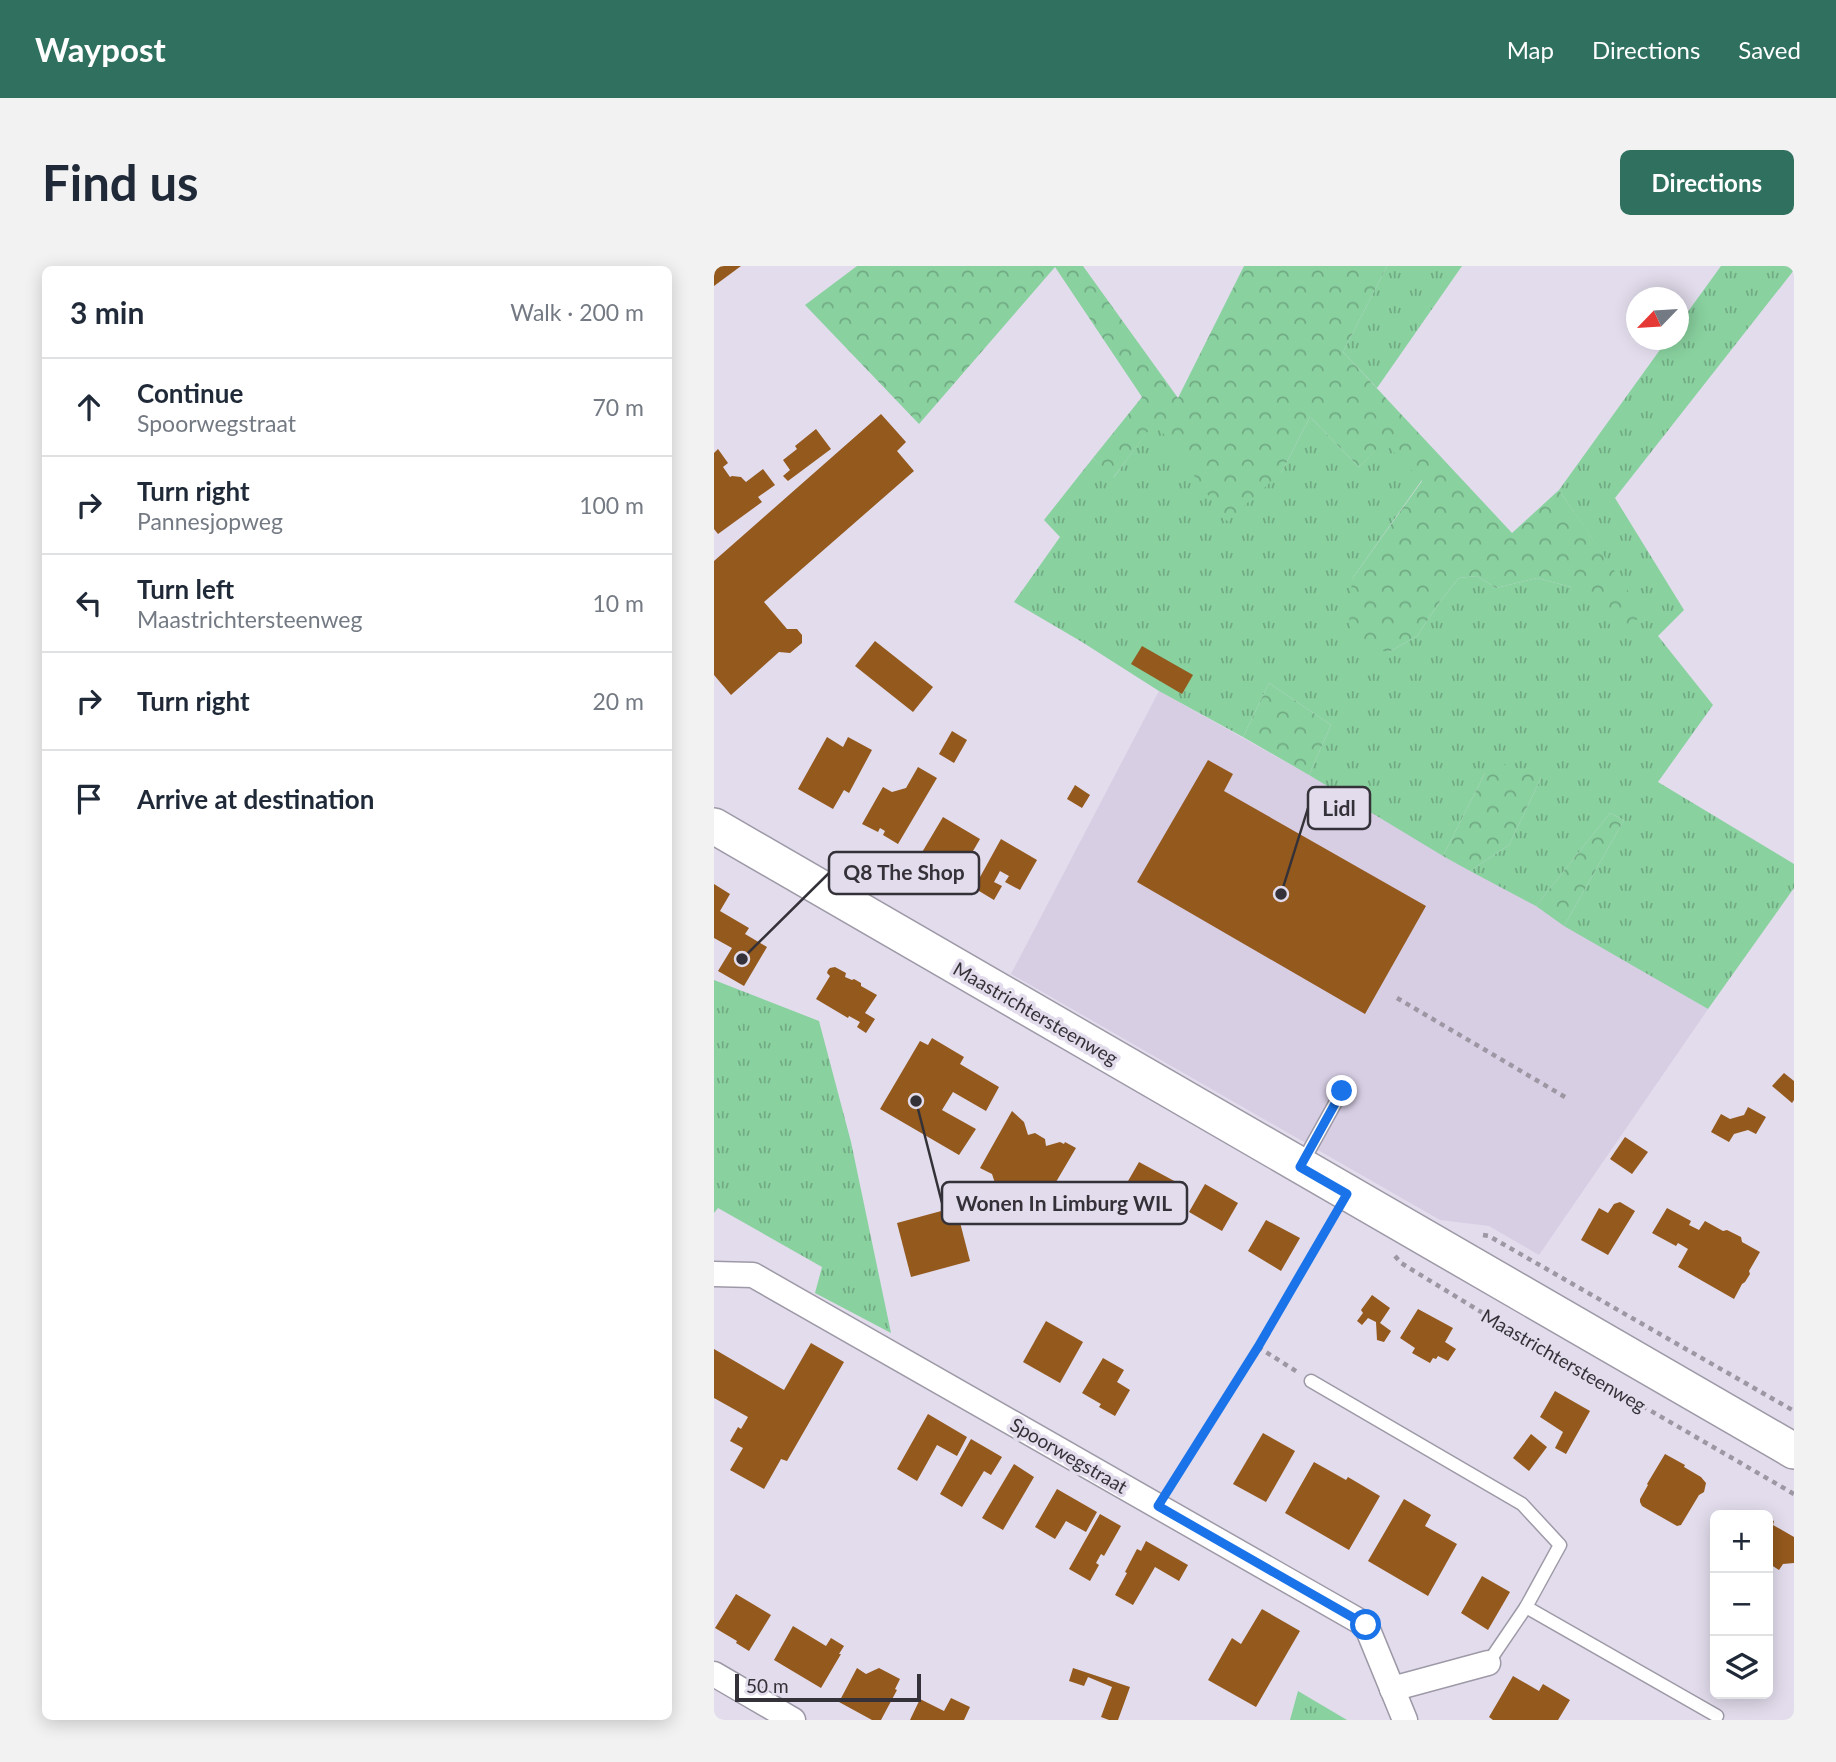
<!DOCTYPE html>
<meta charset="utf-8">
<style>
body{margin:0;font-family:Lato,sans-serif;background:#f2f2f3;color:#1f2937}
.controls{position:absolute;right:21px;bottom:21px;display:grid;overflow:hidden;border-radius:10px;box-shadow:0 4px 18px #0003}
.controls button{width:63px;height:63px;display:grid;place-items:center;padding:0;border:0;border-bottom:2px solid #e0e1e3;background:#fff;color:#1f2937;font:35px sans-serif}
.compass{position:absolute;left:912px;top:21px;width:63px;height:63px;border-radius:50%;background:#fff;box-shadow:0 4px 18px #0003;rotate:245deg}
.scale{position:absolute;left:21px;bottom:18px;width:186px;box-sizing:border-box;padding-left:7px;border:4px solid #343238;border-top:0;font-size:19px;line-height:24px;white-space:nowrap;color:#343238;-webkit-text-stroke:5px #e2dcec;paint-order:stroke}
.stop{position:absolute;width:21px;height:21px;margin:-16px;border:5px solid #1a73e8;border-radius:50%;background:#fff}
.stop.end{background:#1a73e8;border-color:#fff;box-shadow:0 2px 7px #0008}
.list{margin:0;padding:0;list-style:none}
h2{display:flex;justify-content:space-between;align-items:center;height:91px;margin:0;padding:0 28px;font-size:30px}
h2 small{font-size:23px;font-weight:400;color:#747a83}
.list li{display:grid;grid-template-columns:46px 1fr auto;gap:21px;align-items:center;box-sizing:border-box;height:98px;padding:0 28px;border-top:2px solid #e0e1e3}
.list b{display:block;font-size:26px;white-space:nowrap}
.list p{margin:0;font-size:23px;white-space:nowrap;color:#747a83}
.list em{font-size:23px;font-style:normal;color:#747a83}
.icon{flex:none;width:38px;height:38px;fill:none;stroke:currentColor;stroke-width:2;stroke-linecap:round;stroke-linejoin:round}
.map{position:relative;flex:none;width:1080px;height:1454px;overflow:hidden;border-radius:10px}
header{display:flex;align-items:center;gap:42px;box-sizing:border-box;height:98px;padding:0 35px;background:#30705f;color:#fff}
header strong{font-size:33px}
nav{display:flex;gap:38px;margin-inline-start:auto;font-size:24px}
.intro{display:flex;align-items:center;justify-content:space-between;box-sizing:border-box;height:168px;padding:0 42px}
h1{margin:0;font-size:49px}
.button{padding:18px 32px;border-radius:10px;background:#30705f;color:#fff;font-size:24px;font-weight:700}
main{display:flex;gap:42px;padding:0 42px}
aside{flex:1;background:#fff;border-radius:10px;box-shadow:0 4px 18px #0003}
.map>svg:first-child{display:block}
</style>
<header>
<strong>Waypost</strong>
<nav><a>Map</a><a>Directions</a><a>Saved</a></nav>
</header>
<div class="intro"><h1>Find us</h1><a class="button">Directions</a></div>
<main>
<aside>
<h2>3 min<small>Walk · 200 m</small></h2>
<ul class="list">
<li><svg class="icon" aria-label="ahead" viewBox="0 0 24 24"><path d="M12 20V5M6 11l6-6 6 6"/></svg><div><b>Continue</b><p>Spoorwegstraat</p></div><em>70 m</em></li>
<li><svg class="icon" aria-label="right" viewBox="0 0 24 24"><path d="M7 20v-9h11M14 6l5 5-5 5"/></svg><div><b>Turn right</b><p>Pannesjopweg</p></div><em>100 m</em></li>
<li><svg class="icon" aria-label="left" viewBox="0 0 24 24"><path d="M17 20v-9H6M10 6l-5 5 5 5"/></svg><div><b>Turn left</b><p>Maastrichtersteenweg</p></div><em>10 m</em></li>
<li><svg class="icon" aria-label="right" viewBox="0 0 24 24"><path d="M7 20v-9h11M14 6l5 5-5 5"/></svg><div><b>Turn right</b></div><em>20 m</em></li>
<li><svg class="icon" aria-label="arrive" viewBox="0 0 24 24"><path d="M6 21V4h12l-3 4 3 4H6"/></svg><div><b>Arrive at destination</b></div></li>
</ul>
</aside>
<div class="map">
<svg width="1080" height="1454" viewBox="0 0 1080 1454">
<defs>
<pattern id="grass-tufts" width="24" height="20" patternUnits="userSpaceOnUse" patternTransform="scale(1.75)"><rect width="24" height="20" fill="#89d19f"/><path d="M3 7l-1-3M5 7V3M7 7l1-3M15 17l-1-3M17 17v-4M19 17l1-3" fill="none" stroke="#71aa83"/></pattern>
<pattern id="forest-crowns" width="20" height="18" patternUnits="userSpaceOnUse" patternTransform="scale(1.75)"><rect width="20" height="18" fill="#89d19f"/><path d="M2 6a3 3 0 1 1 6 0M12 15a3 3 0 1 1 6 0" fill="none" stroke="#71aa83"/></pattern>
</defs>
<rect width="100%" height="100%" fill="#e2dcec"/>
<polygon fill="#d7cee4" points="445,425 595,509 756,605 822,639 896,547 851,660 994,743 825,989 775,960 726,954 297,708"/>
<g fill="url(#grass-tufts)">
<polygon points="673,0 748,0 663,122 629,86"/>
<polygon points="1007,0 1080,0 1080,4 901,232 970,344 944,370 999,439 944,516 1080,598 1080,622 994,743 850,660 910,554 896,547 822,640 756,605 795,579 827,512 771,507 729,590 595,509 617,459 555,417 529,471 445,425 368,376 300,336 346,271 330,254 379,192 400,211 441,155 567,207 596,151 645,201 670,175 708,214 638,313 675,386 703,370 727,334 745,312 763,310 782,322 823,312 857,321 929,348 845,224 953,74 964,74 965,58"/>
<polygon points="0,714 105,755 137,876 177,1067 101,1027 108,1001 4,942 0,947"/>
<polygon points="584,1425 633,1454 576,1454"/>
</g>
<g fill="url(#forest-crowns)">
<polygon points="143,0 369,0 464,132 530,0 673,0 629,86 798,267 845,224 930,348 905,367 857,321 823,312 782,322 763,310 745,312 727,334 703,370 675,386 650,382 635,359 638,313 708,215 670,176 645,201 596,151 567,207 513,255 441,156 399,212 379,192 428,131 341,1 205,158 91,39"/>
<polygon points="555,417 617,459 595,509 529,471"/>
<polygon points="790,498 803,502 827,512 795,579 756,605 729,590 771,507"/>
<polygon points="896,547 910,554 850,660 822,640"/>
</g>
<g fill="#94591d">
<polygon points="0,0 27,0 0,20"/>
<polygon points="167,148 192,176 183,185 200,205 50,336 73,363 83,363 88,369 88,377 76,387 65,386 17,429 0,409 0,295"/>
<polygon points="102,163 117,183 74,215 69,210 76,204 69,194 83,183 81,180"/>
<polygon points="4,183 14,197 9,201 16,211 18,210 27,211 32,216 49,203 61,219 44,231 48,236 4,268 0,263 0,187"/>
<polygon points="161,375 219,421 199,446 141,400"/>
<polygon points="428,380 479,409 468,428 417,398"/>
<polygon points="238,465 253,474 240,497 225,488"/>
<polygon points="113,471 129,481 134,471 158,484 135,527 130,524 119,543 84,523"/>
<polygon points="494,494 519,508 510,525 712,640 651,748 423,616"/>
<polygon points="204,501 223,512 184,578 169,569 171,565 166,562 164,566 148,558 169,521 178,526 192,522"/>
<polygon points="361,519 376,529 368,542 353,533"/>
<polygon points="229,551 266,573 241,616 204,593"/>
<polygon points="287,573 323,594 306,624 291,616 295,610 286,605 280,616 288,620 280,634 260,622"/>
<polygon points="0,618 16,628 6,645 35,662 31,668 53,681 30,720 4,705 18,682 0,672"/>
<polygon points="121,701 132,707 131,711 138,714 140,713 147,717 147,720 163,729 151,747 161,753 152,767 143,761 146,756 135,750 134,752 102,733 116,710 113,707 114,704 116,702"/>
<polygon points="218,772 250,791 246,798 285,821 272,845 239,826 228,844 262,863 245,889 166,843 206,775 214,779"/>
<polygon points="1070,807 1080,815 1080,834 1078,837 1058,820"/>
<polygon points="1034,841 1052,851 1042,868 1034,864 1020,868 1015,876 997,866 1007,848 1016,853 1030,849"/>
<polygon points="298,845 310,856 314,869 321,867 331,873 332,880 346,876 350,878 351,876 362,882 329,938 316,930 303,932 298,917 282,920 278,908 266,902"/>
<polygon points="911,871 934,886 918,908 896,893"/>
<polygon points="425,896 464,917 445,951 406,929"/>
<polygon points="491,918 524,937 508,965 475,946"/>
<polygon points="906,936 921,945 894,989 867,974 885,942 894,947 900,938"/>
<polygon points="242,941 256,995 197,1011 183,957"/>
<polygon points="953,942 977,955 975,959 985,964 991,955 1009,965 1013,964 1027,971 1028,976 1046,986 1035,1005 1036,1008 1031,1016 1028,1018 1020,1033 964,1001 974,983 964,977 962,980 938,967"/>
<polygon points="552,954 586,972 567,1005 534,985"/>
<polygon points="658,1029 676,1042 666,1057 677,1065 670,1076 663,1074 662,1056 654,1052 648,1059 643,1055 649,1047 647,1044"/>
<polygon points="704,1043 739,1062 731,1076 742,1083 734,1095 724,1090 722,1093 719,1092 716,1097 698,1087 701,1082 686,1072"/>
<polygon points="332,1055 369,1076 346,1117 309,1096"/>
<polygon points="97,1077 130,1096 73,1195 67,1193 50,1223 16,1204 29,1182 16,1175 24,1161 27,1163 34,1151 0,1132 0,1083 70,1124"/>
<polygon points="389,1092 410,1104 403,1116 416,1124 401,1150 385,1141 387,1138 368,1127"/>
<polygon points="841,1125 876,1145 852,1188 841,1182 849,1166 826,1151"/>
<polygon points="214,1148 253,1171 243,1190 223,1179 203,1215 183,1203"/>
<polygon points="549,1167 581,1185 552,1236 519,1218"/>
<polygon points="817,1168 833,1181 815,1205 799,1192"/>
<polygon points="257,1173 288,1191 277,1209 270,1205 248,1241 226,1228"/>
<polygon points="951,1188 971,1199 970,1201 987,1211 992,1217 990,1226 985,1229 967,1259 963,1260 928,1240 926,1236 926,1233 934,1219 933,1218"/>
<polygon points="600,1196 632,1214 634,1211 666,1230 635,1284 571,1247"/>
<polygon points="300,1198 320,1211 289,1264 268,1252"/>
<polygon points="343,1223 383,1246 372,1266 352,1255 341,1273 321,1261"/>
<polygon points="690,1233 717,1249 711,1260 743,1278 714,1330 654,1295"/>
<polygon points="386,1248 407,1260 390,1290 387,1288 382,1297 385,1299 376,1315 355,1303"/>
<polygon points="1054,1252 1060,1255 1059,1259 1080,1271 1080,1297 1069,1298 1065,1304 1054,1297"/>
<polygon points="432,1275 474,1299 465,1315 441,1301 419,1339 401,1329 413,1307 411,1306 423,1283 427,1285"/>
<polygon points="768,1310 796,1326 774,1364 747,1347"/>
<polygon points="22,1328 57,1349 35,1385 22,1377 23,1375 1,1362"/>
<polygon points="548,1343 586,1365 542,1441 494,1414 518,1372 527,1378"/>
<polygon points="79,1360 112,1380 117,1372 130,1380 125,1388 127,1388 107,1422 60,1394"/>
<polygon points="143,1402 152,1408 165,1402 186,1413 181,1423 183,1424 167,1454 158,1454 125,1436"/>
<polygon points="359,1402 416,1421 404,1454 395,1454 387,1451 398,1421 374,1411 370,1420 355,1415"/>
<polygon points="799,1410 825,1425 829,1418 856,1434 844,1454 779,1454 775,1451"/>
<polygon points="237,1432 256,1441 250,1454 196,1454 206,1433 230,1445"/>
</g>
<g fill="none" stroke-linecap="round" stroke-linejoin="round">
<g stroke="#9e99a7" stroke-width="15">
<g id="lane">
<polyline points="588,897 628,825"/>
<polyline points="597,1115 808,1238 846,1279 812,1341 1003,1450"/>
<polyline points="774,1397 812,1341"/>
</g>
</g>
<g stroke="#9e99a7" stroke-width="27">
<g id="street">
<polyline points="0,1008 39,1009 652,1359 691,1454"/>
<polyline points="0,1408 79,1454"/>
<polyline points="678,1423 774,1397"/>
</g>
</g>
<g stroke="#9e99a7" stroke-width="38">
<polyline id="secondary" points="0,560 1080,1185"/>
</g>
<g stroke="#9c97a3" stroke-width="4.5" stroke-dasharray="5 5" stroke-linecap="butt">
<polyline points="683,732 851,831"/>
<polyline points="769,969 775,970 1080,1145"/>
<polyline points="681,990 687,997 777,1052 1080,1228"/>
<polyline points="544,1081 585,1107"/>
<polyline points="456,1221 544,1081 620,950"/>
</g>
<use href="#lane" stroke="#fff" stroke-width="12"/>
<use href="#street" stroke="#fff" stroke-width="24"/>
<use href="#secondary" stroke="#fff" stroke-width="35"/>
</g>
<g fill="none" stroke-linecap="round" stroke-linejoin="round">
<polyline stroke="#1a73e8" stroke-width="9" points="628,825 586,901 633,928 544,1081 444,1240 652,1359"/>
</g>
<g text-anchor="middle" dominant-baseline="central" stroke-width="7" stroke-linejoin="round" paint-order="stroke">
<g font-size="19" fill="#343238" stroke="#e2dcec">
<text transform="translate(322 747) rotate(30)">Maastrichtersteenweg</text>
<text transform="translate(850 1094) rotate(30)">Maastrichtersteenweg</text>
<text transform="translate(355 1189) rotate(30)">Spoorwegstraat</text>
</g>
</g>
<path fill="none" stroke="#343238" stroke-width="2.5" d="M567 628L594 542M28 693L115 607M202 835L228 937"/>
<g fill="#343238" stroke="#e2dcec" stroke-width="2.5">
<circle cx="567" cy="628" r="7"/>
<circle cx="28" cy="693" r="7"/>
<circle cx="202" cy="835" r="7"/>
</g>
<g fill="#e2dcec" stroke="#343238" stroke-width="2.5">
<rect x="594" y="521" width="62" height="42" rx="7"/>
<rect x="115" y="586" width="150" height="42" rx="7"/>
<rect x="228" y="916" width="245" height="42" rx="7"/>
</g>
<g font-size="21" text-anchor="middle" font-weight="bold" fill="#343238">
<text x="625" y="550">Lidl</text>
<text x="190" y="614">Q8 The Shop</text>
<text x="350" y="945">Wonen In Limburg WIL</text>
</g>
</svg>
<div class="controls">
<button>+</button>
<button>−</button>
<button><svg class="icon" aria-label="layers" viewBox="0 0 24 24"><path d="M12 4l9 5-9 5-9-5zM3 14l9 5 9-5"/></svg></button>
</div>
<svg class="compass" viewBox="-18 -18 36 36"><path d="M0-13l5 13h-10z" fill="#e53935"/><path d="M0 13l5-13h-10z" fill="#747a83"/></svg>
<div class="scale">50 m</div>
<div class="stop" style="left:652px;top:1359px"></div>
<div class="stop end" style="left:628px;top:825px"></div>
</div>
</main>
